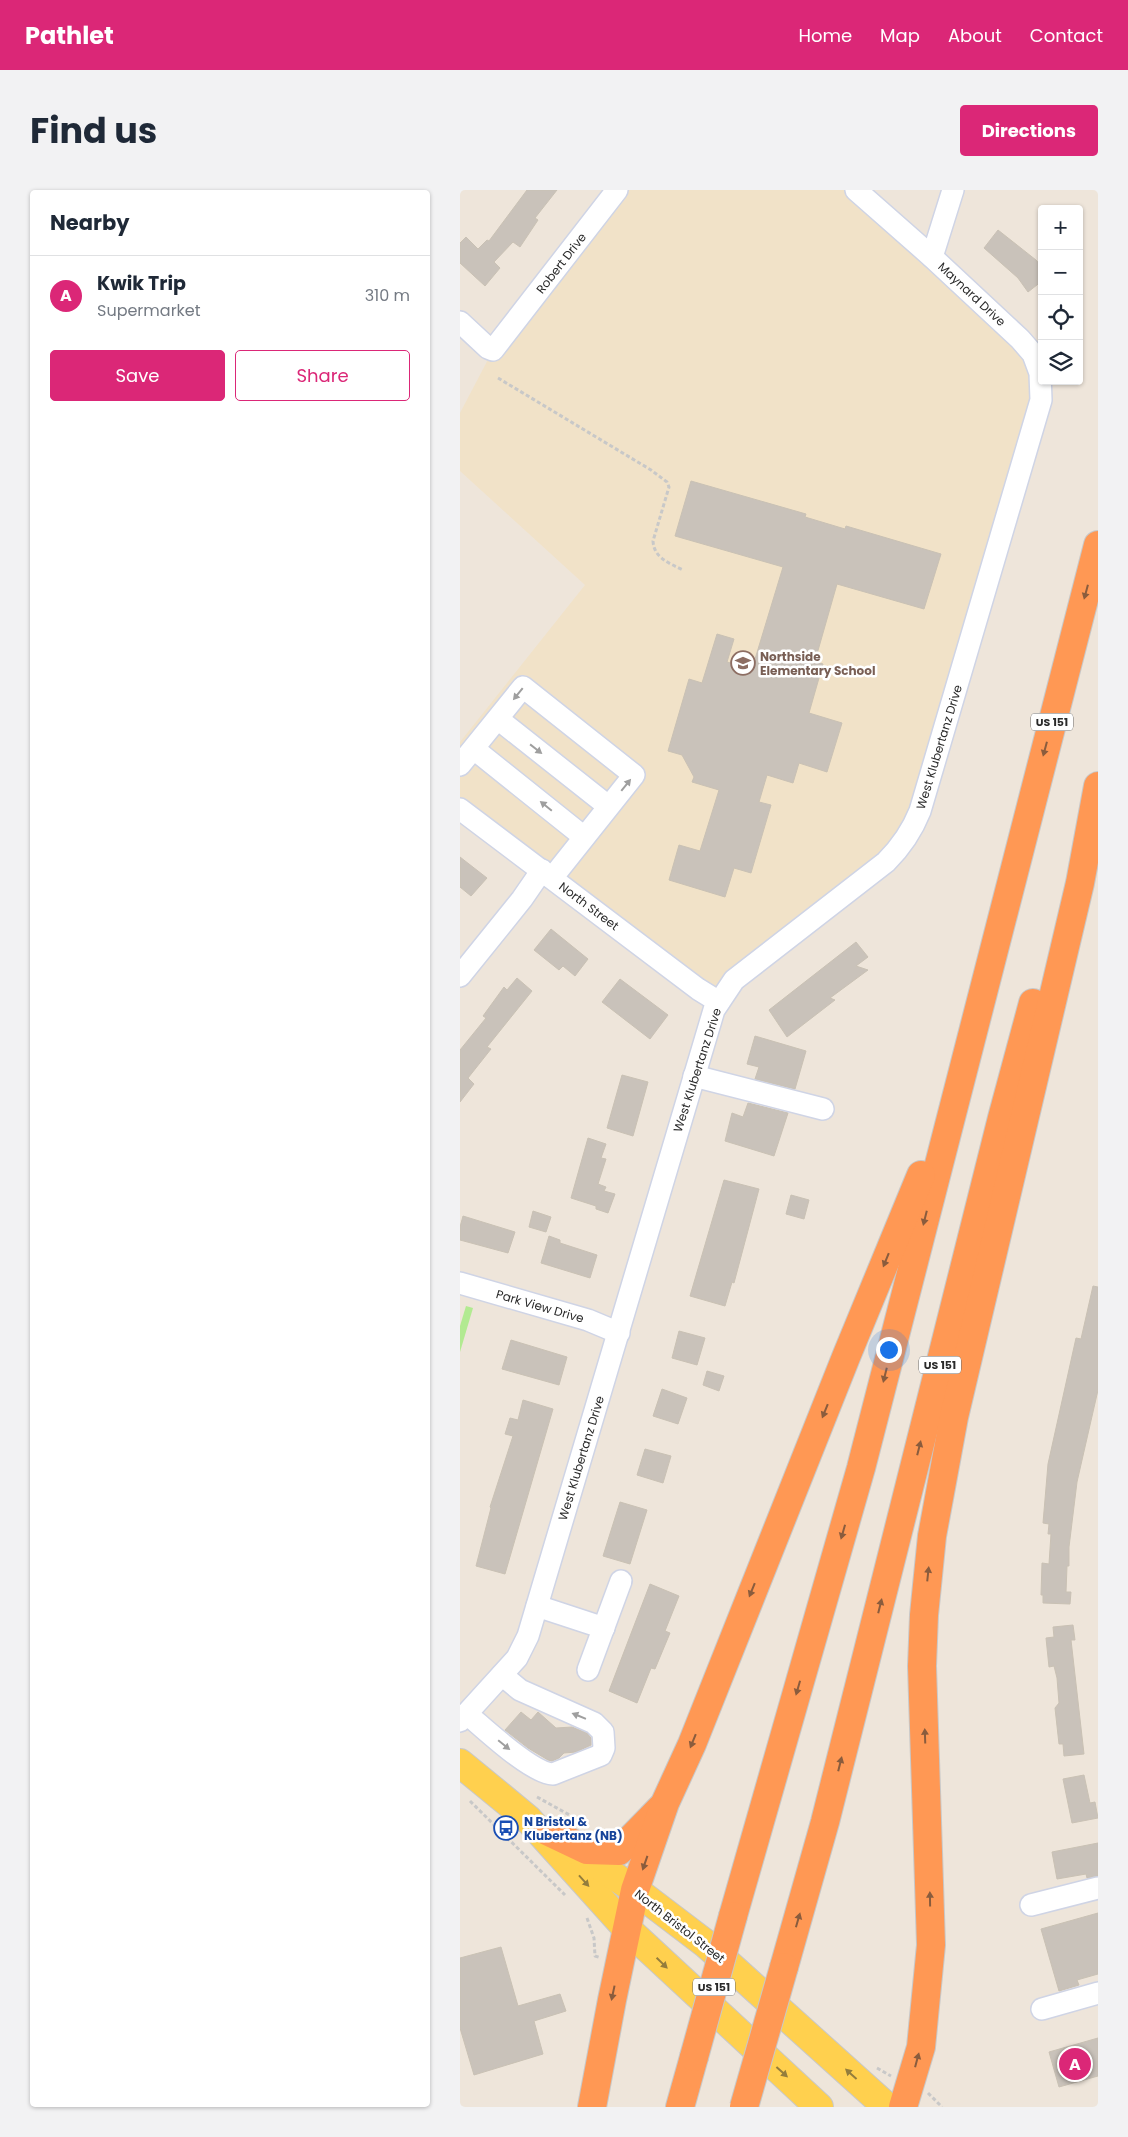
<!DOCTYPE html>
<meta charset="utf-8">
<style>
body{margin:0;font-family:Poppins,sans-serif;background:#f2f2f3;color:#1f2937}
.controls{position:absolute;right:15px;top:15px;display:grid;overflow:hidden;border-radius:5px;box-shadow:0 1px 4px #0004}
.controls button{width:45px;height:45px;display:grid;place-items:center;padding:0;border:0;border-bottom:1px solid #e0e1e3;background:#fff;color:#1f2937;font:25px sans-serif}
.you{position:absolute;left:428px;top:1159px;width:18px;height:18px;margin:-12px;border:4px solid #fff;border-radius:50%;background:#1a73e8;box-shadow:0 0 0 8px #1a73e833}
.badge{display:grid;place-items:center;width:32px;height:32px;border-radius:50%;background:#db2777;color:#fff;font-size:16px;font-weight:700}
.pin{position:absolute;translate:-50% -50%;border:2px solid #fff;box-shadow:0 1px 5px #0006}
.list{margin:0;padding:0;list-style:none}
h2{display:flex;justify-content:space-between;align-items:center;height:65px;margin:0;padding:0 20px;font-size:21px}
h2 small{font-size:16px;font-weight:400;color:#747a83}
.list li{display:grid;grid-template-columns:32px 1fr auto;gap:15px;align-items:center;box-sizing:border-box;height:80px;padding:0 20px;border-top:1px solid #e0e1e3}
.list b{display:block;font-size:19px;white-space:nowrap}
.list p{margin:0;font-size:16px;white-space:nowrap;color:#747a83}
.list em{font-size:16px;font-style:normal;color:#747a83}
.actions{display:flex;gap:10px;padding:15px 20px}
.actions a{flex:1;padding:11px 0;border:1px solid #db2777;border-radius:5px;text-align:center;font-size:18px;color:#db2777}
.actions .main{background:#db2777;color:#fff}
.icon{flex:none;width:28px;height:28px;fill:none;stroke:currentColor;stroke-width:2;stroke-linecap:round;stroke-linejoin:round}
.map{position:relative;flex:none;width:638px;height:1917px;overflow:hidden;border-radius:5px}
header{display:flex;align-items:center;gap:30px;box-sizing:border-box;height:70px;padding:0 25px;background:#db2777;color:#fff}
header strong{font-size:24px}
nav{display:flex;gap:28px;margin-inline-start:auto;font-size:18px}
.intro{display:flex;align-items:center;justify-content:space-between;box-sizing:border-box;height:120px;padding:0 30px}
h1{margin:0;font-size:35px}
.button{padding:12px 22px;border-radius:5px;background:#db2777;color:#fff;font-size:18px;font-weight:700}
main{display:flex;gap:30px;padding:0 30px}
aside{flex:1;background:#fff;border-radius:5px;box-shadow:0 1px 4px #0004}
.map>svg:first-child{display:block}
</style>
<header>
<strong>Pathlet</strong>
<nav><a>Home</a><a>Map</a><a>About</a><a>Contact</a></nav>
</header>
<div class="intro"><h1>Find us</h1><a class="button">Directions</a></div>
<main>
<aside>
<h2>Nearby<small></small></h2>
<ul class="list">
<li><span class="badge">A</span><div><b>Kwik Trip</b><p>Supermarket</p></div><em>310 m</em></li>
</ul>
<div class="actions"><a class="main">Save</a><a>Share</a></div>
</aside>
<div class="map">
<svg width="638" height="1917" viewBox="0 0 638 1917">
<rect width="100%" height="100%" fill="#eee5da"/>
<polygon fill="#f1e2c8" points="157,0 396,0 580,183 454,637 259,812 0,619 0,552 125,395 0,281 0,223 33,160"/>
<polygon fill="#b2ea91" points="6,1116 13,1118 0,1162 0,1136"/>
<g fill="#c9c2ba" stroke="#c9c1b4">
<polygon points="67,0 97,0 75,28 78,30 60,57 53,52 34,72 40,78 25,96 0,73 0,53 6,47 18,59 27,50 29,51"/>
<polygon points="538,40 576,70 582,77 582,91 568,102 558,88 524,58"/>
<polygon points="231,291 346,324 345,327 385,339 386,336 481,364 464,419 377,394 355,471 363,474 349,523 382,533 367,582 339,573 333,593 307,585 299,612 311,615 291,683 274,678 265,707 209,690 219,655 240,661 259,600 232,592 234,587 222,565 208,561 229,489 242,493 257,444 274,449 267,472 292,479 323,377 215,346"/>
<polygon points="0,667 27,688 11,706 0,697"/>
<polygon points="91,739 128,769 115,786 103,776 99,780 74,760"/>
<polygon points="396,752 408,767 396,776 408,780 370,808 375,810 327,847 309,820"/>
<polygon points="57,788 72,801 27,857 31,859 8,888 14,894 0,912 0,860 26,828 23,826 44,797 47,800"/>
<polygon points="160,789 208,825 190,849 142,812"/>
<polygon points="295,846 346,861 335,899 295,889 299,877 287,874"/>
<polygon points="162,885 188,892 173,946 147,938"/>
<polygon points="288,913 328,923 314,966 265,951 272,923 283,927"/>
<polygon points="128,948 146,954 141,968 146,969 138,994 146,997 144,1001 155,1004 148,1023 136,1019 136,1016 111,1008"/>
<polygon points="264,990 299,999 274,1093 272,1092 265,1116 230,1106"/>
<polygon points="331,1005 349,1010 344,1029 326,1024"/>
<polygon points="73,1021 91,1027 86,1042 69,1037"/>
<polygon points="3,1026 55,1042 48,1063 0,1050 0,1037"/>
<polygon points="89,1046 100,1050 100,1053 137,1065 130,1088 81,1073"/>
<polygon points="633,1096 638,1097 638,1200 617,1292 609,1357 609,1376 607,1376 606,1402 611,1402 610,1414 583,1413 583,1405 581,1405 582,1373 589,1374 591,1344 588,1344 589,1334 583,1333 588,1274 616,1148 621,1149"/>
<polygon points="219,1141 245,1148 237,1175 212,1168"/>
<polygon points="51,1150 107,1167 99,1195 42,1179"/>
<polygon points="247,1181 264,1186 259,1201 243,1195"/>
<polygon points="202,1199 227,1208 218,1234 193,1226"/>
<polygon points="63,1210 93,1219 45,1384 16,1376 31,1318 30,1317 53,1246 45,1244 50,1228 58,1230"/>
<polygon points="185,1259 211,1266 203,1293 177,1285"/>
<polygon points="160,1312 187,1320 170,1374 143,1366"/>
<polygon points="190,1394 219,1406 205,1441 210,1443 195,1479 191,1478 177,1513 149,1501"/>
<polygon points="613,1435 615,1450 611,1450 624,1564 604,1566 603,1554 599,1554 595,1518 599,1513 597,1488 594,1476 589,1477 586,1448 594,1447 593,1437"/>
<polygon points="61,1522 71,1530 78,1522 96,1538 112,1537 127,1543 131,1548 131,1555 116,1562 104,1563 99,1568 92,1571 88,1570 68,1558 45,1540"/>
<polygon points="624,1585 630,1613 635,1612 638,1628 612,1633 603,1589"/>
<polygon points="638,1653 638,1686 627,1688 626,1684 597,1689 592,1662"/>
<polygon points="638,1723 638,1784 617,1790 619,1795 599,1801 581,1739"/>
<polygon points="41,1757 58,1816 100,1804 106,1821 74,1831 83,1864 14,1885 0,1838 0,1768"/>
<polygon points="638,1848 638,1886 599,1897 589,1862"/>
</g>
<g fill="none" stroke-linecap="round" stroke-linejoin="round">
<g stroke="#cfd4e5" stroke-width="24">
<g id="minor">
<polyline points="472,67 493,0"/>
<polyline points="0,132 28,158 33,160 157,0"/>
<polyline points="38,529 148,616"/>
<polyline points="14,559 124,647"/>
<polyline points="0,575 63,497 174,585 92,688"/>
<polyline points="0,619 238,799 259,812"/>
<polyline points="0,786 62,709 82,680"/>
<polyline points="234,886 363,919"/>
<polyline points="0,1093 128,1130 159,1143"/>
<polyline points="77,1416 144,1438"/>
<polyline points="128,1480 161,1391"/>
<path d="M 7,1524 C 25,1539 71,1583 93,1584 L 141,1565 L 144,1558 L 143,1542 L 134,1533 L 60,1500 L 42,1485"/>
<path d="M 0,1531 L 57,1468 L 68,1446 L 254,820 L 274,790 L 426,672 C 441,657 452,641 460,621 L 581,210 L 580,183 L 573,164 L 560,149 L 472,67 L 396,0"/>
<polyline points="571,1715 638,1698"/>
<polyline points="582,1819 638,1803"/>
</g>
</g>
<g stroke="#c8c8c8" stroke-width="30">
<g id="major">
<polyline points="0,1573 68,1629 167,1739 359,1917"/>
<polyline points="105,1653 175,1700 246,1754 427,1917"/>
</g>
</g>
<g stroke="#c8c8c8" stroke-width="30">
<g id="highway">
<polyline points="87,1641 127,1660 159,1661 201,1618"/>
<polyline points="273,1726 401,1278 638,355"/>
<polyline points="324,1777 365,1632 542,928 573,813"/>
<polyline points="132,1917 152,1810 175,1700 205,1613 232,1554 386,1167 461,985"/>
<polyline points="220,1917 234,1867"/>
<polyline points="443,1917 461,1857 471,1755 462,1476 464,1425 472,1346 494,1227 620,693 638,596"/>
</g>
</g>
<g stroke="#c8c8c8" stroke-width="3" stroke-dasharray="4 2.5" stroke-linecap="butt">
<path d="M 38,188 L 191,280 L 207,292 L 209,297 L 193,351 C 194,368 209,373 223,380"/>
<polyline points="77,1607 124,1633"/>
<polyline points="10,1611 105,1705"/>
<polyline points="127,1728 134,1748 135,1766 141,1768"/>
<polyline points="417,1878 431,1886"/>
<polyline points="468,1903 482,1917"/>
</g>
<use href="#minor" stroke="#fff" stroke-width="21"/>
<use href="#major" stroke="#ffd04e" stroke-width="28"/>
<use href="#highway" stroke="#ff9854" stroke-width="28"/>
<g stroke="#c8c8c8" stroke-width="30" stroke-linecap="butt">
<g id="highway-bridge">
<polyline points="234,1867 273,1726"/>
<polyline points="284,1917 324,1777"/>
</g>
</g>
<use href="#highway-bridge" stroke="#ff9854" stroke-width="28"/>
</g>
<defs><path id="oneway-solid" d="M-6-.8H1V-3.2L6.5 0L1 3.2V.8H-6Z" transform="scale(1.25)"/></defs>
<g fill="#8a5c3d">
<use href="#oneway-solid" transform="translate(626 402) rotate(105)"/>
<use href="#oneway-solid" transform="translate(585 559) rotate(105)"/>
<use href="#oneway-solid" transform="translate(465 1028) rotate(104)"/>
<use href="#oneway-solid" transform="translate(426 1070) rotate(112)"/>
<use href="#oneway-solid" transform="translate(425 1185) rotate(104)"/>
<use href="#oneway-solid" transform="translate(365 1221) rotate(112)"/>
<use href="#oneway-solid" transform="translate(459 1258) rotate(-76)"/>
<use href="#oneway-solid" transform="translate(383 1342) rotate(106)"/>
<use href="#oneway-solid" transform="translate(468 1384) rotate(-84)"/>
<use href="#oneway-solid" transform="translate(292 1400) rotate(112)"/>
<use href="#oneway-solid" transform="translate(420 1416) rotate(-76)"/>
<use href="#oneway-solid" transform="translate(338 1498) rotate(106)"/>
<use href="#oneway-solid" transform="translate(465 1546) rotate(-92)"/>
<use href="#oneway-solid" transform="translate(233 1551) rotate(112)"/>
<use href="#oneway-solid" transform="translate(380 1574) rotate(-76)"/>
<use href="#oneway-solid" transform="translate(185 1673) rotate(109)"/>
<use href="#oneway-solid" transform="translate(470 1709) rotate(-91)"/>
<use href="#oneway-solid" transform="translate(338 1730) rotate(-74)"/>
<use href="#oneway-solid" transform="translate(153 1803) rotate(102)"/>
<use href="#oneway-solid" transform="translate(457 1870) rotate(-75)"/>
</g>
<g fill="#9f9f9f">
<use href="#oneway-solid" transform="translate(58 504) rotate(129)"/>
<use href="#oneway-solid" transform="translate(76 559) rotate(38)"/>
<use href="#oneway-solid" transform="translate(166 595) rotate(-51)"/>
<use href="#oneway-solid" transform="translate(86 616) rotate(-141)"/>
<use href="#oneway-solid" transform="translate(119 1526) rotate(-158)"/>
<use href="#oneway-solid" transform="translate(44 1555) rotate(39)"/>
</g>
<g fill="#947d3c">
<use href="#oneway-solid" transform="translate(124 1691) rotate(48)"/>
<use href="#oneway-solid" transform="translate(202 1773) rotate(44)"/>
<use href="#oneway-solid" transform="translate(322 1882) rotate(42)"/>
<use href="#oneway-solid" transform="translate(391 1884) rotate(-138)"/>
</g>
<defs>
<g id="school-ring" transform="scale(1.25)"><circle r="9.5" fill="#fff" stroke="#8d6e63" stroke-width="1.5"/><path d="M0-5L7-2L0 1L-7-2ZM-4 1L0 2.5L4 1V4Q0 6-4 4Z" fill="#8d6e63"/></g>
<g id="bus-ring" transform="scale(1.25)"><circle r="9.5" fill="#fff" stroke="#1a4fb4" stroke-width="1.5"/><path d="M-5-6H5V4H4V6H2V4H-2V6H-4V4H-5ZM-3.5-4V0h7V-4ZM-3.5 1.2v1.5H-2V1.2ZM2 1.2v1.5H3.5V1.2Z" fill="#1a4fb4"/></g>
</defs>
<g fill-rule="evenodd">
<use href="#school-ring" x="283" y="473"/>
<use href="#bus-ring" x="46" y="1638"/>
</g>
<g text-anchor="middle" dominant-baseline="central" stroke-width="5" stroke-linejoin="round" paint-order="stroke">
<g fill="#fff" stroke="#6a6a6a" stroke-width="1">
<rect x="571" y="523.5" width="42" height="17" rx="4"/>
<rect x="459" y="1166.5" width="42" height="17" rx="4"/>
<rect x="233" y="1788.5" width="42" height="17" rx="4"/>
</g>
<g font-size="11" font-weight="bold" fill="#2a2a2a">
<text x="592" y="532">US 151</text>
<text x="480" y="1175">US 151</text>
<text x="254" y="1797">US 151</text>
</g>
<g font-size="12" fill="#2a2a2a" stroke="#fff">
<text transform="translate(101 73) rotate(-52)">Robert Drive</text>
<text transform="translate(512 104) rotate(43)">Maynard Drive</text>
<text transform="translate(479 557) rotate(-73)">West Klubertanz Drive</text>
<text transform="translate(129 716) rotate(37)">North Street</text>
<text transform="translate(237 880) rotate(-72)">West Klubertanz Drive</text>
<text transform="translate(80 1116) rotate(16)">Park View Drive</text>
<text transform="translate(121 1268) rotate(-73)">West Klubertanz Drive</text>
<text transform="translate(220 1736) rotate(38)">North Bristol Street</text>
</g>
<g font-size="12" font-weight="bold" fill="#785e54" stroke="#fff" text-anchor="start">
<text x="300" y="466">Northside<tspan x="300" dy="14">Elementary School</tspan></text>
</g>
<g font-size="12" font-weight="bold" fill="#164399" stroke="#fff" text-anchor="start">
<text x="64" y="1631">N Bristol &amp;<tspan x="64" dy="14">Klubertanz (NB)</tspan></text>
</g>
</g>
</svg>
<div class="controls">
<button>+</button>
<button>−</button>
<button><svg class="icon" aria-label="locate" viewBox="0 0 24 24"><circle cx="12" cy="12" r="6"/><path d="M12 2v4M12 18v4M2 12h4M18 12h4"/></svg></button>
<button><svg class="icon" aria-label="layers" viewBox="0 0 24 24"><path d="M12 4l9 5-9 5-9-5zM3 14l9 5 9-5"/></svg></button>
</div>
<div class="you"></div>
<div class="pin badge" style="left:615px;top:1874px">A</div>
</div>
</main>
